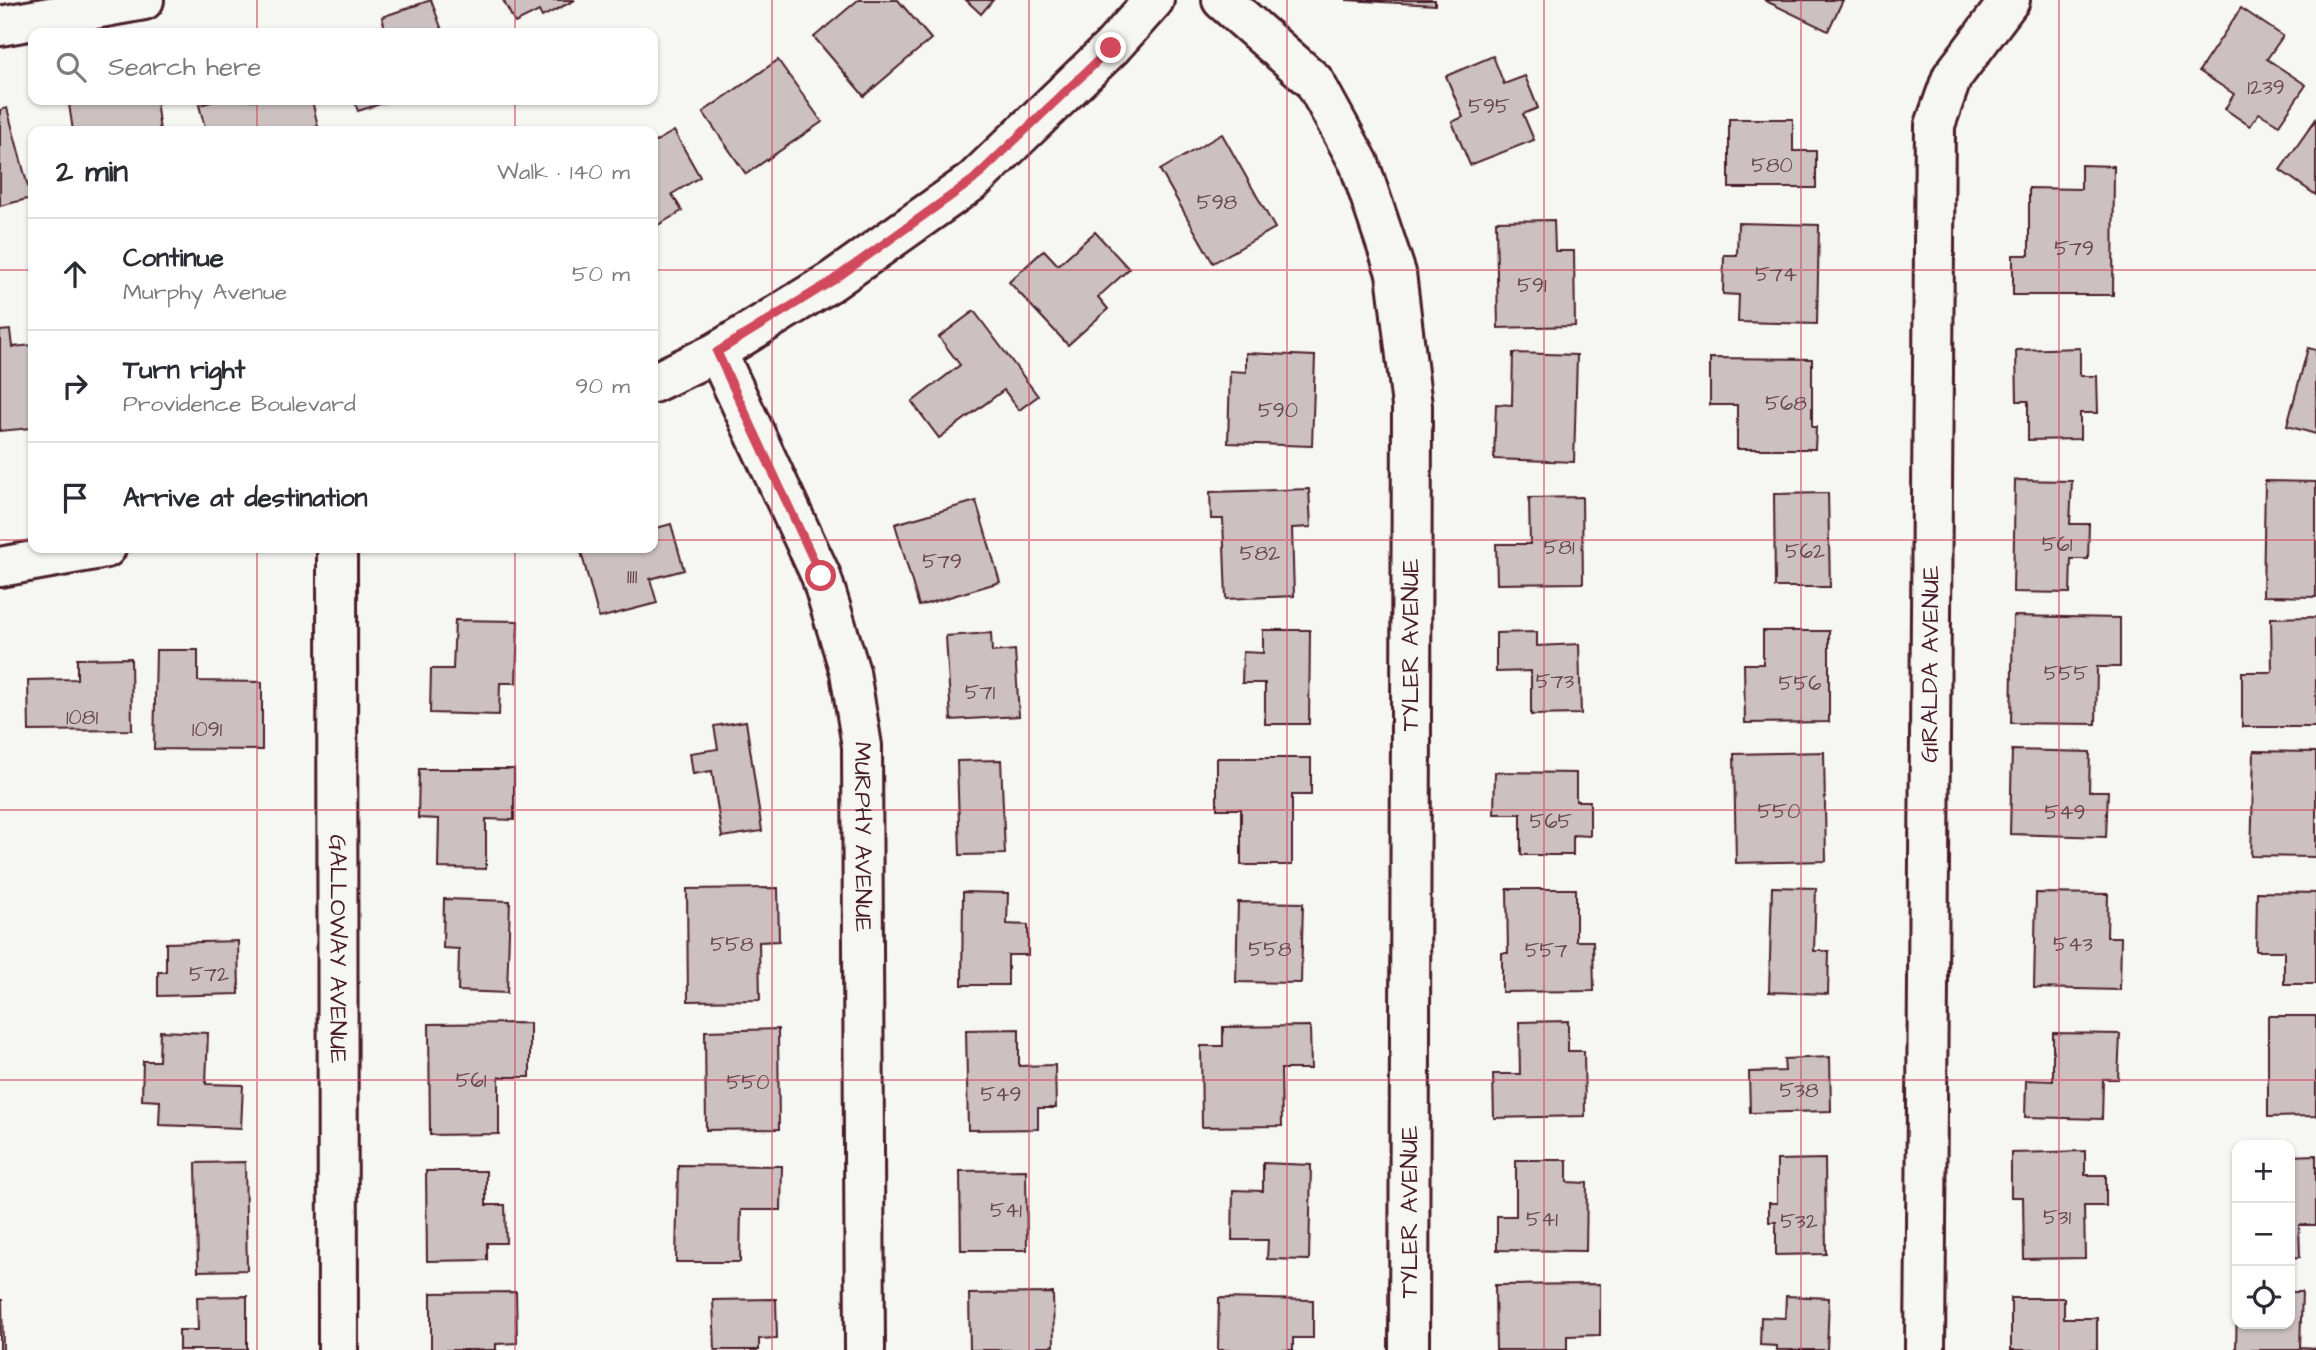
<!DOCTYPE html>
<meta charset="utf-8">
<style>
body{margin:0;font-family:"Architects Daughter",sans-serif;background:#f7f7f7;color:#2b2b33}
.controls{position:absolute;right:21px;bottom:21px;display:grid;overflow:hidden;border-radius:14px;box-shadow:0 2px 5px #0004}
.controls button{width:63px;height:63px;display:grid;place-items:center;padding:0;border:0;border-bottom:2px solid #e1e1e2;background:#fff;color:#2b2b33;font:35px sans-serif}
.stop{position:absolute;width:21px;height:21px;margin:-16px;border:5px solid #d1495b;border-radius:50%;background:#fff}
.stop.end{background:#d1495b;border-color:#fff;box-shadow:0 2px 7px #0008}
.list{margin:0;padding:0;list-style:none}
h2{display:flex;justify-content:space-between;align-items:center;height:91px;margin:0;padding:0 28px;font-size:30px}
h2 small{font-size:23px;font-weight:400;color:#7c7c81}
.list li{display:grid;grid-template-columns:46px 1fr auto;gap:21px;align-items:center;box-sizing:border-box;height:112px;padding:0 28px;border-top:2px solid #e1e1e2}
.list b{display:block;font-size:26px;white-space:nowrap}
.list p{margin:0;font-size:23px;white-space:nowrap;color:#7c7c81}
.list em{font-size:23px;font-style:normal;color:#7c7c81}
.icon{flex:none;width:38px;height:38px;fill:none;stroke:currentColor;stroke-width:2;stroke-linecap:round;stroke-linejoin:round}
.map{position:relative;flex:none;width:2316px;height:1350px;overflow:hidden}
.search{position:absolute;background:#fff;box-shadow:0 2px 5px #0004;left:28px;top:28px;width:630px;height:77px;display:flex;align-items:center;gap:18px;box-sizing:border-box;padding:0 24px;border-radius:14px;color:#7c7c81;font-size:26px}
.panel{position:absolute;background:#fff;box-shadow:0 2px 5px #0004;left:28px;top:126px;width:630px;height:427px;border-radius:14px}
.map>svg:first-child{display:block}
</style>
<div class="map">
<svg width="2316" height="1350" viewBox="0 0 2316 1350">
<rect width="100%" height="100%" fill="#f6f6f2"/>
<filter id="ink" filterUnits="userSpaceOnUse"><feTurbulence type="fractalNoise" baseFrequency=".0143" numOctaves="2"/><feDisplacementMap in="SourceGraphic" scale="14" xChannelSelector="R" yChannelSelector="G"/><feConvolveMatrix kernelMatrix="1 2 1 2 8 2 1 2 1" color-interpolation-filters="sRGB"/></filter>
<g filter="url(#ink)">
<g fill="#ccc1c0" stroke="#4a1f2b" stroke-width="2">
<polygon points="431,0 443,33 369,33 385,28 382,17"/>
<polygon points="503,0 575,0 542,17 539,11 515,23"/>
<polygon points="858,0 898,0 931,39 864,96 814,37"/>
<polygon points="966,0 993,0 981,14"/>
<polygon points="1346,0 1435,0 1435,5"/>
<polygon points="1764,0 1843,0 1828,31"/>
<polygon points="2241,8 2283,36 2267,59 2306,85 2279,125 2259,113 2250,126 2225,109 2234,94 2199,71"/>
<polygon points="1493,56 1504,84 1525,76 1538,108 1523,114 1534,140 1470,165 1452,122 1463,117 1446,76"/>
<polygon points="778,60 822,122 746,174 703,112"/>
<polygon points="97,100 156,100 160,131 73,131 69,104"/>
<polygon points="219,100 312,100 318,127 299,131 206,131 199,105"/>
<polygon points="354,100 393,100 358,111"/>
<polygon points="7,108 31,198 0,206 0,110"/>
<polygon points="1729,119 1793,119 1793,151 1816,151 1816,188 1729,188"/>
<polygon points="2316,119 2316,195 2280,170"/>
<polygon points="674,131 700,177 672,194 682,211 653,228 653,143"/>
<polygon points="1222,134 1275,228 1213,263 1160,170"/>
<polygon points="2081,165 2114,166 2113,295 2013,295 2013,255 2029,255 2029,188 2081,189"/>
<polygon points="1554,220 1555,251 1574,251 1575,326 1498,328 1496,221"/>
<polygon points="1738,223 1819,225 1817,324 1738,322 1739,295 1723,294 1724,255 1737,255"/>
<polygon points="1095,232 1129,269 1098,297 1108,309 1068,345 1009,282 1044,250 1058,265"/>
<polygon points="974,311 1038,396 1019,410 1004,390 939,438 912,402 960,365 939,337"/>
<polygon points="10,330 12,347 33,345 33,443 31,428 0,431 0,331"/>
<polygon points="2080,348 2080,376 2097,376 2098,413 2080,413 2080,439 2028,440 2028,401 2017,401 2016,350"/>
<polygon points="2308,348 2316,350 2316,434 2287,426"/>
<polygon points="1246,353 1315,356 1312,446 1228,443 1230,371 1246,372"/>
<polygon points="1513,353 1577,355 1574,462 1494,459 1496,404 1512,405"/>
<polygon points="1710,358 1812,359 1812,427 1816,427 1815,449 1737,449 1737,405 1710,405"/>
<polygon points="2015,480 2072,481 2070,524 2089,524 2088,559 2071,559 2070,593 2013,592"/>
<polygon points="2265,481 2316,482 2316,597 2263,596"/>
<polygon points="1309,489 1311,527 1292,528 1294,596 1226,599 1223,519 1211,519 1210,492"/>
<polygon points="1828,493 1830,587 1775,587 1774,494"/>
<polygon points="1582,497 1583,583 1497,584 1496,544 1530,544 1529,498"/>
<polygon points="976,501 1000,582 919,606 895,524"/>
<polygon points="671,524 684,570 650,579 657,603 599,618 580,548 653,548 653,529"/>
<polygon points="2013,616 2120,618 2120,667 2097,667 2096,724 2011,723"/>
<polygon points="2316,617 2316,727 2242,727 2242,672 2272,672 2271,618"/>
<polygon points="455,620 518,621 516,683 500,683 499,715 430,713 431,669 453,669"/>
<polygon points="1263,630 1310,630 1309,724 1265,724 1265,683 1242,683 1243,652 1263,653"/>
<polygon points="1763,631 1829,631 1829,722 1745,723 1744,664 1763,664"/>
<polygon points="1537,632 1537,646 1579,644 1581,714 1531,715 1531,671 1496,672 1496,633"/>
<polygon points="991,633 992,652 1015,650 1019,716 951,720 946,636"/>
<polygon points="156,650 198,650 198,681 262,682 262,750 154,749"/>
<polygon points="131,658 132,730 29,731 28,680 77,679 77,659"/>
<polygon points="746,721 762,831 722,837 712,771 693,774 690,753 718,749 714,726"/>
<polygon points="2012,750 2090,752 2089,791 2108,791 2106,837 2010,834"/>
<polygon points="2254,751 2316,752 2316,857 2251,856"/>
<polygon points="1824,752 1826,861 1736,863 1734,754"/>
<polygon points="1217,758 1311,758 1311,795 1292,795 1292,865 1241,865 1241,809 1217,809"/>
<polygon points="1001,760 1005,854 960,855 957,761"/>
<polygon points="419,769 514,769 514,820 486,819 486,869 438,868 439,819 418,818"/>
<polygon points="1495,772 1576,773 1576,801 1590,801 1590,836 1573,835 1573,855 1521,855 1521,814 1494,814"/>
<polygon points="1772,887 1816,888 1814,951 1829,951 1828,994 1769,992"/>
<polygon points="778,888 779,941 759,942 760,1000 688,1001 687,889"/>
<polygon points="1507,889 1576,889 1576,941 1593,941 1594,991 1502,992 1502,953 1508,953"/>
<polygon points="963,892 1008,893 1007,924 1028,925 1028,955 1008,955 1008,985 962,985"/>
<polygon points="2257,892 2316,893 2316,984 2284,984 2284,951 2256,951"/>
<polygon points="2036,893 2108,894 2107,937 2121,937 2120,990 2034,988"/>
<polygon points="444,899 510,901 507,993 458,991 459,949 443,948"/>
<polygon points="1238,902 1303,903 1301,983 1236,982"/>
<polygon points="238,941 239,994 158,996 158,972 166,972 166,943"/>
<polygon points="2268,1016 2316,1016 2316,1116 2268,1117"/>
<polygon points="1568,1021 1568,1051 1584,1051 1585,1116 1494,1118 1493,1074 1520,1074 1519,1022"/>
<polygon points="530,1023 530,1077 499,1077 499,1134 430,1135 429,1024"/>
<polygon points="1310,1026 1311,1069 1281,1069 1282,1126 1202,1127 1201,1046 1223,1046 1223,1027"/>
<polygon points="778,1029 779,1129 706,1130 705,1031"/>
<polygon points="1019,1029 1019,1066 1055,1065 1056,1108 1038,1108 1038,1129 968,1130 966,1030"/>
<polygon points="160,1031 208,1033 206,1084 243,1085 241,1128 159,1125 160,1101 142,1100 143,1061 159,1061"/>
<polygon points="2053,1033 2120,1034 2118,1079 2103,1079 2102,1119 2025,1117 2026,1080 2053,1081"/>
<polygon points="1830,1057 1831,1111 1750,1113 1749,1072 1785,1071 1784,1059"/>
<polygon points="2085,1151 2085,1175 2106,1175 2106,1206 2084,1206 2085,1258 2024,1259 2023,1197 2011,1197 2011,1153"/>
<polygon points="2316,1155 2316,1225 2299,1225 2300,1257 2290,1258 2290,1156"/>
<polygon points="1825,1159 1826,1254 1776,1255 1776,1222 1769,1222 1769,1203 1777,1203 1777,1160"/>
<polygon points="1516,1160 1567,1160 1567,1182 1587,1183 1586,1251 1497,1250 1497,1216 1516,1216"/>
<polygon points="245,1162 247,1270 198,1271 196,1163"/>
<polygon points="1263,1163 1311,1165 1309,1260 1267,1259 1268,1240 1232,1240 1233,1190 1263,1191"/>
<polygon points="678,1165 782,1166 781,1210 741,1210 740,1262 676,1262"/>
<polygon points="1026,1170 1027,1250 961,1250 960,1171"/>
<polygon points="426,1171 486,1171 486,1205 505,1205 506,1243 487,1243 487,1260 427,1261"/>
<polygon points="1600,1284 1600,1335 1567,1336 1567,1350 1496,1350 1495,1285"/>
<polygon points="516,1292 517,1343 496,1344 496,1350 431,1350 431,1293"/>
<polygon points="2290,1292 2302,1292 2300,1347 2316,1348 2316,1350 2236,1350 2237,1299 2237,1324 2290,1324"/>
<polygon points="1053,1293 1054,1346 1037,1346 1037,1350 970,1350 969,1294"/>
<polygon points="247,1296 247,1350 179,1350 179,1330 198,1330 197,1297"/>
<polygon points="1786,1296 1829,1298 1827,1350 1777,1350 1777,1346 1760,1345 1761,1317 1785,1318"/>
<polygon points="1219,1298 1313,1300 1313,1338 1293,1338 1293,1350 1218,1350"/>
<polygon points="2011,1298 2064,1298 2064,1318 2097,1318 2097,1350 2011,1350"/>
<polygon points="776,1299 777,1338 759,1339 759,1350 715,1350 713,1300"/>
<polygon points="0,1300 2,1300 3,1350 0,1350"/>
</g>
<g fill="none" stroke-linecap="round" stroke-linejoin="round">
<g stroke="#4a1f2b" stroke-width="44">
<g id="minor">
<polyline points="1222,0 1314,81 1359,163 1396,273 1412,406 1409,1350"/>
<polyline points="0,26 144,0"/>
<path id="s1" d="M 717,352 L 821,576 L 850,672 L 862,746 L 865,1350"/>
<path id="s2" d="M 337,548 L 338,1350"/>
<path id="s3" d="M 1925,1350 L 1935,125 L 1952,77 L 2010,0"/>
</g>
</g>
<g stroke="#4a1f2b" stroke-width="44">
<g id="secondary">
<polyline points="653,383 717,352 832,281 973,181 1111,48 1154,0"/>
<polyline points="0,567 106,548"/>
</g>
</g>
<use href="#minor" stroke="#f6f6f2" stroke-width="38"/>
<use href="#secondary" stroke="#f6f6f2" stroke-width="38"/>
</g>
</g>
<g fill="none" stroke-linecap="round" stroke-linejoin="round" filter="url(#ink)">
<polyline stroke="#d1495b" stroke-width="9" points="821,576 717,352 832,281 973,180 1111,48"/>
</g>
<path fill="none" stroke="#d1495b" stroke-width="2" stroke-opacity="0.55" d="M 257,0 L 257,33M 515,0 L 515,33M 772,0 L 772,1350M 1029,0 L 1029,1350M 1287,0 L 1287,1350M 1544,0 L 1544,1350M 1801,0 L 1801,1350M 2059,0 L 2059,1350M 257,100 L 257,131M 515,100 L 515,131M 0,270 L 33,270M 653,270 L 2316,270M 0,540 L 33,540M 653,540 L 2316,540M 257,548 L 257,1350M 515,548 L 515,1350M 0,810 L 2316,810M 0,1080 L 2316,1080"/>
<g text-anchor="middle" dominant-baseline="central" stroke-width="6" stroke-linejoin="round" paint-order="stroke">
<g font-size="21" fill="#6a4850">
<text x="2266" y="87">1239</text>
<text x="1489" y="106">595</text>
<text x="1772" y="165">580</text>
<text x="1217" y="202">598</text>
<text x="2074" y="248">579</text>
<text x="1776" y="274">574</text>
<text x="1532" y="285">591</text>
<text x="1786" y="403">568</text>
<text x="1278" y="410">590</text>
<text x="2057" y="544">561</text>
<text x="1559" y="547">581</text>
<text x="1805" y="551">562</text>
<text x="1260" y="553">582</text>
<text x="942" y="561">579</text>
<text x="632" y="576">1111</text>
<text x="2066" y="673">555</text>
<text x="1555" y="681">573</text>
<text x="1800" y="683">556</text>
<text x="980" y="692">571</text>
<text x="82" y="717">1081</text>
<text x="207" y="729">1091</text>
<text x="1779" y="811">550</text>
<text x="2065" y="812">549</text>
<text x="1551" y="821">565</text>
<text x="732" y="944">558</text>
<text x="2073" y="944">543</text>
<text x="1270" y="949">558</text>
<text x="1546" y="950">557</text>
<text x="209" y="974">572</text>
<text x="471" y="1080">561</text>
<text x="748" y="1082">550</text>
<text x="1799" y="1090">538</text>
<text x="1001" y="1094">549</text>
<text x="1006" y="1210">541</text>
<text x="2057" y="1217">531</text>
<text x="1542" y="1219">541</text>
<text x="1799" y="1221">532</text>
</g>
<g font-size="24" fill="#4a1f2b" stroke="#f6f6f2">
<text transform="translate(1411 645) rotate(-90)">TYLER AVENUE</text>
<text stroke="none"><textPath href="#s3" startOffset="686">GIRALDA AVENUE</textPath></text>
<text stroke="none"><textPath href="#s1" startOffset="513">MURPHY AVENUE</textPath></text>
<text stroke="none"><textPath href="#s2" startOffset="401">GALLOWAY AVENUE</textPath></text>
<text transform="translate(1410 1212) rotate(-90)">TYLER AVENUE</text>
</g>
</g>
</svg>
<div class="controls">
<button>+</button>
<button>−</button>
<button><svg class="icon" aria-label="locate" viewBox="0 0 24 24"><circle cx="12" cy="12" r="6"/><path d="M12 2v4M12 18v4M2 12h4M18 12h4"/></svg></button>
</div>
<div class="stop" style="left:821px;top:576px"></div>
<div class="stop end" style="left:1111px;top:48px"></div>
<div class="search"><svg class="icon" aria-label="search" viewBox="0 0 24 24"><circle cx="10" cy="10" r="6"/><path d="M15 15l6 6"/></svg>Search here</div>
<section class="panel">
<h2>2 min<small>Walk · 140 m</small></h2>
<ul class="list">
<li><svg class="icon" aria-label="ahead" viewBox="0 0 24 24"><path d="M12 20V5M6 11l6-6 6 6"/></svg><div><b>Continue</b><p>Murphy Avenue</p></div><em>50 m</em></li>
<li><svg class="icon" aria-label="right" viewBox="0 0 24 24"><path d="M7 20v-9h11M14 6l5 5-5 5"/></svg><div><b>Turn right</b><p>Providence Boulevard</p></div><em>90 m</em></li>
<li><svg class="icon" aria-label="arrive" viewBox="0 0 24 24"><path d="M6 21V4h12l-3 4 3 4H6"/></svg><div><b>Arrive at destination</b></div></li>
</ul>
</section>
</div>
